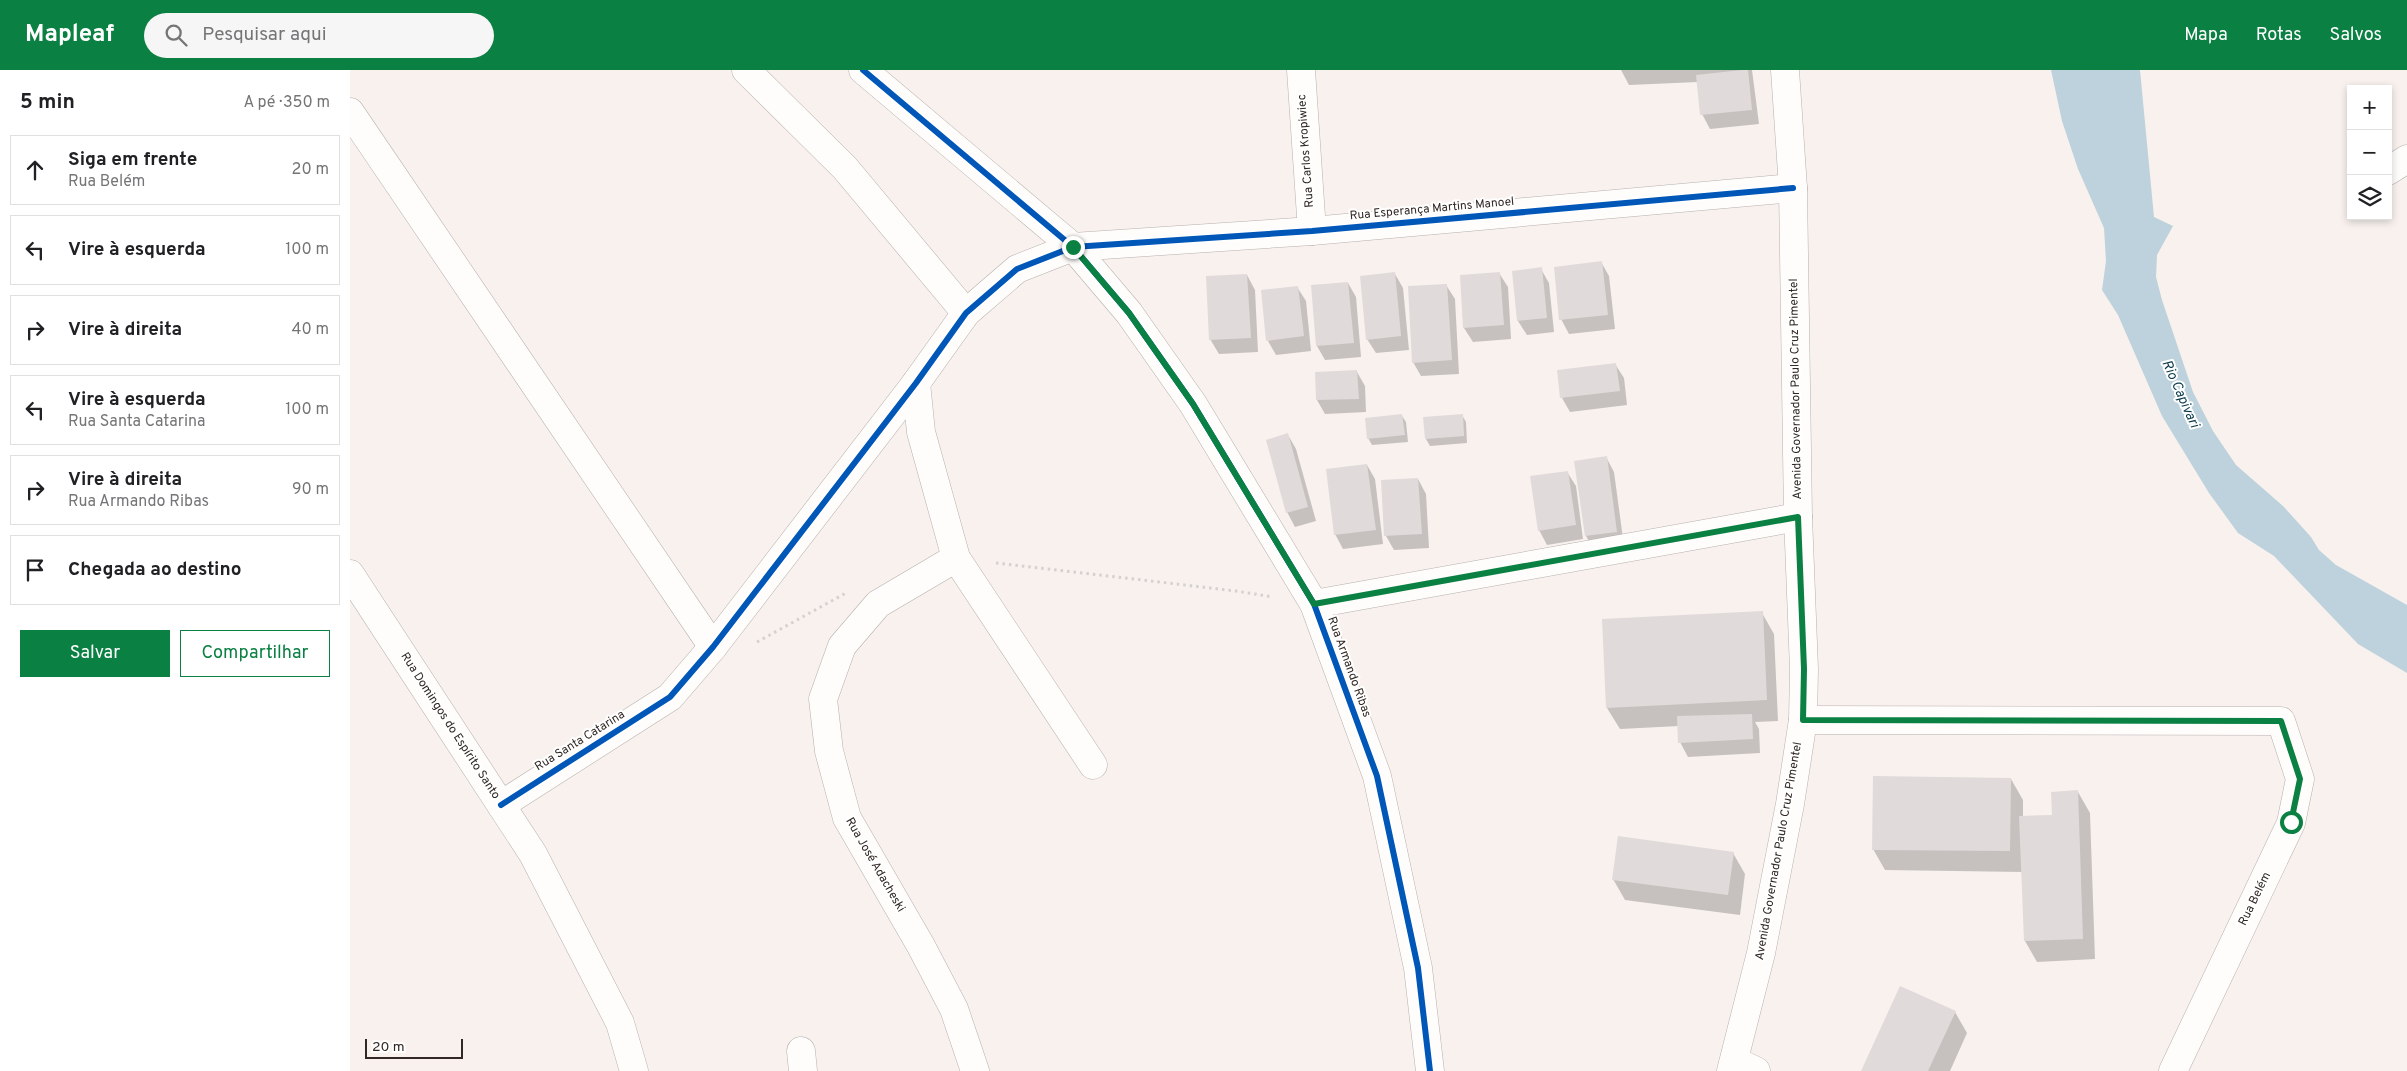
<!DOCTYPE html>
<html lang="pt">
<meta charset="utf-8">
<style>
body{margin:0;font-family:Overpass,sans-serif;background:#f6f6f6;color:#202124}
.controls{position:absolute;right:15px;top:15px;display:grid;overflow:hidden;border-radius:0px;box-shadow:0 2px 8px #0003}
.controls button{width:45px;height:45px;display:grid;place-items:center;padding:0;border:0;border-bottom:1px solid #e0e0e0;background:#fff;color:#202124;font:25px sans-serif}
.scale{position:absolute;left:15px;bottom:12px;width:98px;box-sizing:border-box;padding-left:5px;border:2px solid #312824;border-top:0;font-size:14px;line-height:18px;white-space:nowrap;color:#312824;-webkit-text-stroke:4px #fff;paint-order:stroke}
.stop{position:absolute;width:15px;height:15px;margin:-11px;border:4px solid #0b8043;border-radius:50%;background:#fff}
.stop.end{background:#0b8043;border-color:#fff;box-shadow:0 1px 5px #0008}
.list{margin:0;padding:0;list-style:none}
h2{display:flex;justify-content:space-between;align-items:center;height:65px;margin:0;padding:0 20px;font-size:21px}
h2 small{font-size:16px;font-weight:400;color:#757577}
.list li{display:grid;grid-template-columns:32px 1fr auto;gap:15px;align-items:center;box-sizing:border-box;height:70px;margin:0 10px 10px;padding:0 10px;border:1px solid #e0e0e0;border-radius:0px}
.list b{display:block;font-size:19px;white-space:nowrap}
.list p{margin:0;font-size:16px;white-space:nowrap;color:#757577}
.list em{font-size:16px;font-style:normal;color:#757577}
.actions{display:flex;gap:10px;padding:15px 20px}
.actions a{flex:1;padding:11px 0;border:1px solid #0b8043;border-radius:0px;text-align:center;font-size:18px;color:#0b8043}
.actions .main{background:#0b8043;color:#fff}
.icon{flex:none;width:28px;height:28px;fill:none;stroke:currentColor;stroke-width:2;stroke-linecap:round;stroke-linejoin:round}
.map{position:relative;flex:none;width:2057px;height:1001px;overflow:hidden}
header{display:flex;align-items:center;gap:30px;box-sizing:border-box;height:70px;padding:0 25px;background:#0b8043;color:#fff}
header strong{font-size:24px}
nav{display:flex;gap:28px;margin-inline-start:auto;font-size:18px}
.search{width:350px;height:45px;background:#f6f6f6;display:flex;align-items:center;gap:12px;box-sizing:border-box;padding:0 18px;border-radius:28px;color:#757577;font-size:19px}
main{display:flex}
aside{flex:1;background:#fff}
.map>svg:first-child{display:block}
</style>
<header>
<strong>Mapleaf</strong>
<div class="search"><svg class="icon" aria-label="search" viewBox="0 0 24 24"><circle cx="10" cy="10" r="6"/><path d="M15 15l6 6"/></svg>Pesquisar aqui</div>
<nav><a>Mapa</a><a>Rotas</a><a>Salvos</a></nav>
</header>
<main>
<aside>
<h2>5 min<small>A pé · 350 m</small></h2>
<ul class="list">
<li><svg class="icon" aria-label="ahead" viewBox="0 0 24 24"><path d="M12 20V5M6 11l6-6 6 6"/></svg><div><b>Siga em frente</b><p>Rua Belém</p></div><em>20 m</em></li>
<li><svg class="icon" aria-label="left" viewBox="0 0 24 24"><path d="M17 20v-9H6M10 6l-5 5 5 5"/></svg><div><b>Vire à esquerda</b></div><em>100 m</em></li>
<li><svg class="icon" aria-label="right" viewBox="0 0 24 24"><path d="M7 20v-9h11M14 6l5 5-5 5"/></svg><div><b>Vire à direita</b></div><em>40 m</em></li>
<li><svg class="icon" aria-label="left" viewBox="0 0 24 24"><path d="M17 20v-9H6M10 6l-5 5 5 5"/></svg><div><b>Vire à esquerda</b><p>Rua Santa Catarina</p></div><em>100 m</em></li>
<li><svg class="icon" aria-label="right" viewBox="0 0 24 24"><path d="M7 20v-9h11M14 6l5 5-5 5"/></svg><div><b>Vire à direita</b><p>Rua Armando Ribas</p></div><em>90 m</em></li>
<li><svg class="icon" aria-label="arrive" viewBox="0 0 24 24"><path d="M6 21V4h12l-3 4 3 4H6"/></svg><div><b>Chegada ao destino</b></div></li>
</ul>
<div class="actions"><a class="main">Salvar</a><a>Compartilhar</a></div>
</aside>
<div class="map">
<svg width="2057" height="1001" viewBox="0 0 2057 1001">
<rect width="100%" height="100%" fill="#f8f1ee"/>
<polygon fill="#bdd2dc" points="1701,0 1790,0 1804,147 1823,156 1807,185 1806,207 1812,230 1843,322 1863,361 1886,395 1933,436 1961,467 1969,480 1986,495 2057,535 2057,603 2008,574 1924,486 1888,463 1859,423 1812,346 1768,245 1752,220 1756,191 1754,158 1728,99 1712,51"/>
<g fill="#0003">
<polygon points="1271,0 1402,0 1409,54 1360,59 1352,44 1348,12 1279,15"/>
<polygon points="1251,192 1259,206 1265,259 1219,264 1211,249"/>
<polygon points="1191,199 1199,213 1204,262 1177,265 1168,251 1163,202"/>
<polygon points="1149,203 1158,217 1161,269 1123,272 1114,258"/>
<polygon points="1045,204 1053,218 1059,280 1026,283 1017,269"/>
<polygon points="897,205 905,220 908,282 869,284 860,269"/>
<polygon points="998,213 1006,227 1011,287 975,290 967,276"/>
<polygon points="1096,215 1105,229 1109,304 1071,306 1063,292"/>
<polygon points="947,217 956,231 961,281 926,285 918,271"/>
<polygon points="1265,294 1274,308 1277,335 1220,342 1212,328"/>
<polygon points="1007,302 1015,316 1016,342 975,344 967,330 966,303"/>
<polygon points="1112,345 1116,352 1117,373 1080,376 1076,369"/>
<polygon points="1052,346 1056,352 1058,372 1022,375 1018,368"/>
<polygon points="938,365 946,379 966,451 945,457 937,442"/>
<polygon points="1256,387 1264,402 1274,476 1244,480 1236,466"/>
<polygon points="1017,395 1025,409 1033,474 993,479 985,464"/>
<polygon points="1217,402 1226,416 1233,469 1197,475 1189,460"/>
<polygon points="1068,409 1076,424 1079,478 1044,480 1036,466"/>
<polygon points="1412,543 1424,564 1428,651 1405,652 1409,659 1410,683 1338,687 1330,672 1329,656 1270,659 1257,638"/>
<polygon points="1661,709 1673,730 1673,747 1703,746 1728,722 1740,743 1745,889 1687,892 1675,871 1673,802 1535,800 1523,779"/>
<polygon points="1383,783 1395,804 1390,845 1275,830 1263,809"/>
<polygon points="1605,942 1617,963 1600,1001 1512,1001"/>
</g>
<g fill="#e1dada">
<polygon points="1392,0 1398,0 1402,40 1350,45 1346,5"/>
<polygon points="1252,191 1258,245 1209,250 1204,197"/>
<polygon points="1192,197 1197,248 1167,251 1162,201"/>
<polygon points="1045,202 1051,266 1016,270 1010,206"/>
<polygon points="1150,202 1154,255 1113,258 1110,205"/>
<polygon points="897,204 901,268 859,270 856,206"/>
<polygon points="998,212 1004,273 966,276 961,215"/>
<polygon points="1097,214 1102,290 1062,293 1058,216"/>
<polygon points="948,216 954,266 916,271 911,220"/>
<polygon points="1266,293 1270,321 1210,328 1207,300"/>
<polygon points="1007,300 1009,329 966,330 965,302"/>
<polygon points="1052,344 1055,365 1017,369 1015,348"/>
<polygon points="1113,344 1114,366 1075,369 1073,347"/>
<polygon points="938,363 958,437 936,443 916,370"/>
<polygon points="1257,386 1267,462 1235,466 1224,391"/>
<polygon points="1017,394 1026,460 984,465 976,399"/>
<polygon points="1218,401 1226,455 1188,461 1180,406"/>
<polygon points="1068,408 1072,464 1034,466 1031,410"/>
<polygon points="1413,541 1417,630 1256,638 1252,549"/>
<polygon points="1402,644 1403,669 1328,673 1327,646"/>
<polygon points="1523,706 1661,708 1660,781 1522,780"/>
<polygon points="1728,720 1733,869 1674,871 1669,746 1702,745 1701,722"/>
<polygon points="1268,766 1384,782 1378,825 1262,810"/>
<polygon points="1550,916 1606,941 1578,1001 1511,1001"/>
</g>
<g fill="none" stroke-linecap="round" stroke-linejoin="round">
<g stroke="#b7b0ad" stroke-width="29">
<g id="minor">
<polyline points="396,0 495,98 616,243"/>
<polyline points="513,0 723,177 779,243 843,334 964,534 1027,706 1068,898 1080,1001"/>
<polyline points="951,0 962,161"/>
<polyline points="0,42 363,577"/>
<polyline points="2038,101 2057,89"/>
<polyline points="566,313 571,362 606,488 743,695"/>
<polyline points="606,488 528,534 492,576 473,629 479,681 497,748 571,876 604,939 625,1001"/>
<polyline points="0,504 183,784 270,953 284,1001"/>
<polyline points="964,534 1448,447"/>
<polyline points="1453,650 1931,651 1950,709 1941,753 1823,1001"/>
<polyline points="151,735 320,627 363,577 566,313 616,243 667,199 723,177 962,161 1443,118"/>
<polyline points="451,981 453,1001"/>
<polyline points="1385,991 1406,1001"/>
<polyline points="1381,1001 1411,883 1440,734 1453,650 1454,599 1448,447 1443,118 1435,0"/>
</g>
</g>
<g stroke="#d5d1d0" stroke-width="3" stroke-dasharray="2.5 4" stroke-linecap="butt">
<polyline points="646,493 886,521 923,527"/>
<polyline points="407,572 496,523"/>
</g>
<use href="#minor" stroke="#fefdfc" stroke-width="28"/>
<g stroke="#fff" stroke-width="9">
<g id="cycleway">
<polyline points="513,0 723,177 779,243 843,334 964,534 1027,706 1068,898 1080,1001"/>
<polyline points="151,735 320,627 363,577 566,313 616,243 667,199 723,177 962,161 1443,118"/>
</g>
</g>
<use href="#cycleway" stroke="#0057b8" stroke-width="6"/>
</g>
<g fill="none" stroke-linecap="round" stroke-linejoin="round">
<polyline stroke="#0b8043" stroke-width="6" points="723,177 779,243 843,334 964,534 1448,447 1454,599 1453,650 1931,651 1950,709 1941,752"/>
</g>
<g text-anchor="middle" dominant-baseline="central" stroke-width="4" stroke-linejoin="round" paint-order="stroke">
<g font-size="12" fill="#312824" stroke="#fff">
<text transform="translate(956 81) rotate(-94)">Rua Carlos Kropiwiec</text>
<text transform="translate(1082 139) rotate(-5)">Rua Esperança Martins Manoel</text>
<text transform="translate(1446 319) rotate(-91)">Avenida Governador Paulo Cruz Pimentel</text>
<text transform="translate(999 597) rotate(70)">Rua Armando Ribas</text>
<text transform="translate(100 656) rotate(57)">Rua Domingos do Espírito Santo</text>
<text transform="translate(230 671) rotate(-32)">Rua Santa Catarina</text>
<text transform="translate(1429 781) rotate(-80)">Avenida Governador Paulo Cruz Pimentel</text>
<text transform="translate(525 795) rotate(60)">Rua José Adacheski</text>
<text transform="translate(1905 829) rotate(-64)">Rua Belém</text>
</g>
<g font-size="14" font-style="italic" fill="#09394a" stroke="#fff">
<text transform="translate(1830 324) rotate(66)">Rio Capivari</text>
</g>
</g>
</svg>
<div class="controls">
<button>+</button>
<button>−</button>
<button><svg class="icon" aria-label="layers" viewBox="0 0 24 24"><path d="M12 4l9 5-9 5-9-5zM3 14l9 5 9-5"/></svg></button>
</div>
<div class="scale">20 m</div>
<div class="stop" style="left:1941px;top:752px"></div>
<div class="stop end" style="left:723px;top:177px"></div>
</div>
</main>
